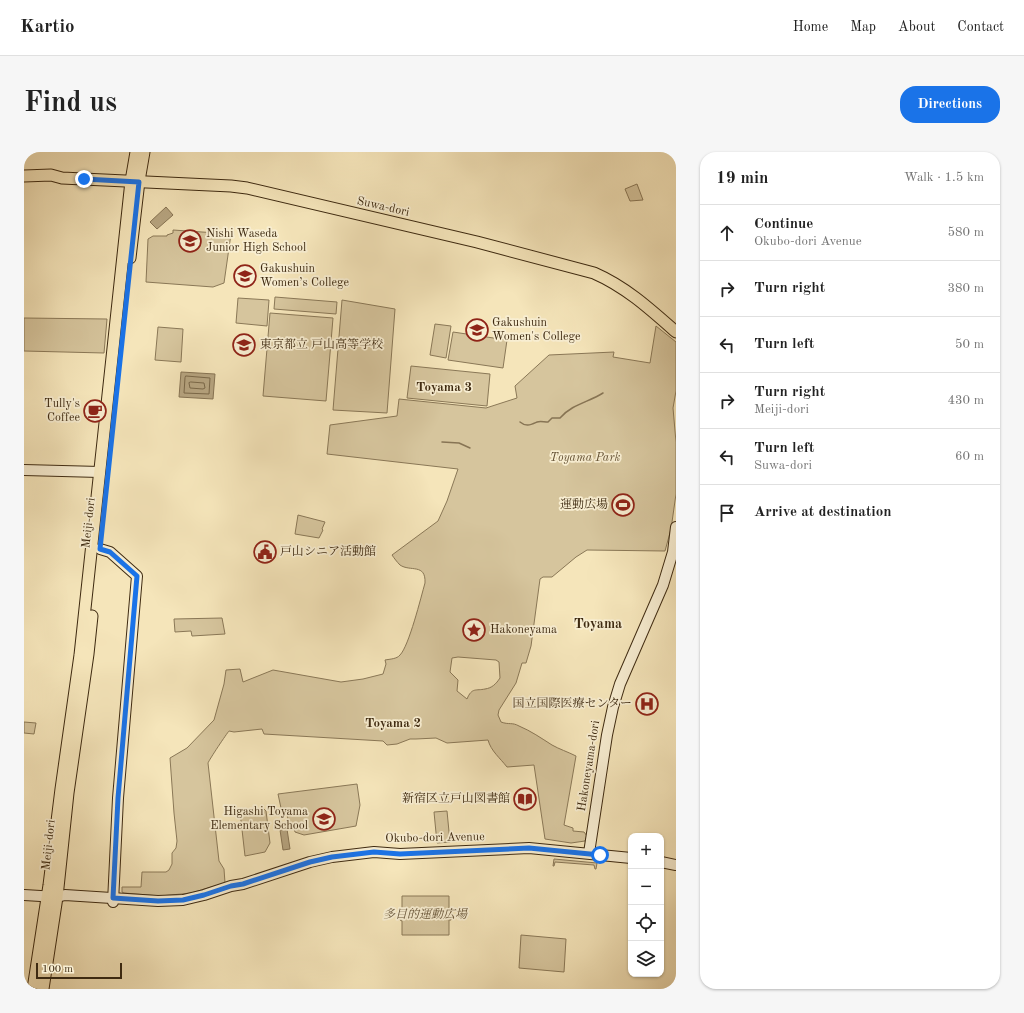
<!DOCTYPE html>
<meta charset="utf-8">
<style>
body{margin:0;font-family:"Old Standard TT","Noto Serif JP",serif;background:#f6f6f6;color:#222}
.controls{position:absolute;right:12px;bottom:12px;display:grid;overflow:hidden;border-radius:8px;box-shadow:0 1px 3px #0004}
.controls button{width:36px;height:36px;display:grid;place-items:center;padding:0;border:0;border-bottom:1px solid #e0e0e0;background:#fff;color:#222;font:20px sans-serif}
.scale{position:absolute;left:12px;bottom:10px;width:86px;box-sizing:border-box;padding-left:4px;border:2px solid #3e2a11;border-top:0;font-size:11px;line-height:14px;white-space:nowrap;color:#3e2a11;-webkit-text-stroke:3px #f8eed2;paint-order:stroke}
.stop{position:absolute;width:12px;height:12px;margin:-9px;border:3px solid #1a73e8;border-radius:50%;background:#fff}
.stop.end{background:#1a73e8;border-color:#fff;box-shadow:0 1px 4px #0008}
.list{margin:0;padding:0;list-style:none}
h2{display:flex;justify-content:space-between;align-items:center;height:52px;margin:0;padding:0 16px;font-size:17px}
h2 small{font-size:13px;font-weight:400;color:#767676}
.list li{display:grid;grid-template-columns:26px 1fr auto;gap:12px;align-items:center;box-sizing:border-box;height:56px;padding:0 16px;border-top:1px solid #e0e0e0}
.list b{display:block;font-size:15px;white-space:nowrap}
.list p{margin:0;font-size:13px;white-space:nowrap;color:#767676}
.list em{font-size:13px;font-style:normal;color:#767676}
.icon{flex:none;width:22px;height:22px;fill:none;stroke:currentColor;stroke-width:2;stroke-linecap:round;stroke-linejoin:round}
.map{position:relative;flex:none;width:652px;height:837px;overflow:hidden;border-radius:16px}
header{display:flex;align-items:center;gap:24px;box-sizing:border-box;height:56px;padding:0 20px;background:#fff;border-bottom:1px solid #e0e0e0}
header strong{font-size:19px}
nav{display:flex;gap:22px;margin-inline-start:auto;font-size:14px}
.intro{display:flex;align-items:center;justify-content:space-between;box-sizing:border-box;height:96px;padding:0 24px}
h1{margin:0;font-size:28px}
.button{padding:10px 18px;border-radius:16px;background:#1a73e8;color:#fff;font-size:14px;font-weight:700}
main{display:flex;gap:24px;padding:0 24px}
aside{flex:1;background:#fff;border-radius:16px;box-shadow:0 1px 3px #0004}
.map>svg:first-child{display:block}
</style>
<header>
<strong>Kartio</strong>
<nav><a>Home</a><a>Map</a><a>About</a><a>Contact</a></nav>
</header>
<div class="intro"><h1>Find us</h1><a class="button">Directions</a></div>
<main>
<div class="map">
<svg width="652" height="837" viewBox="0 0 652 837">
<rect width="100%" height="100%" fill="#f5e5ba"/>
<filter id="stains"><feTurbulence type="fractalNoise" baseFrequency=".005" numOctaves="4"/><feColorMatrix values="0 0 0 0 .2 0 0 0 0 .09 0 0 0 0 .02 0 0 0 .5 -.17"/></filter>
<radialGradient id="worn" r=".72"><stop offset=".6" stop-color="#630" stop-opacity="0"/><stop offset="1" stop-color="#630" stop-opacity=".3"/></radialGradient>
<g fill="#d6c59d" stroke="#8a7857" fill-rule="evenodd">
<polygon points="613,32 619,48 606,49 601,37"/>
<polygon points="149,78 207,82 200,131 189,135 122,130 124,87 129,84 143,84 143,83 149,81"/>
<polygon points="251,145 313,150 312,162 250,157"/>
<polygon points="214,146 245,148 243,174 212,171"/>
<polygon points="318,148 371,157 363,261 309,258"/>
<polygon points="246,161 309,166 302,249 239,244"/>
<polygon points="0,166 83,167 80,201 0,199"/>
<polygon points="411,172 427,174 422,206 406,203"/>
<path d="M 632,174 L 652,190 L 652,239 L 649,256 L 652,290 L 652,342 L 647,377 L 641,399 L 563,398 L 552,405 L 528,425 L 519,425 L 516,427 L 507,494 L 502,511 L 498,511 L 492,531 L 475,558 L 474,563 L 477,570 C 485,573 488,570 495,574 C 507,579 517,586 528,593 C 535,597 544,600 552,604 L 540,673 L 549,676 L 549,679 L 560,680 L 563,684 L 561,689 L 547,691 L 521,687 L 510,613 L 483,615 C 476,606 467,599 464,588 L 423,591 L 412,586 L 392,587 L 386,587 L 373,592 L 363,593 L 359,589 L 240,582 L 238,577 L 210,580 L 205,579 C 203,581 185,608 184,611 L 195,709 L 200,717 L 201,731 L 167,741 L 157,742 L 136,744 L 100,741 L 98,740 L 98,735 L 117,735 L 118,720 L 142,720 L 145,718 L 148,712 L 148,701 L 152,696 L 153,689 L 150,661 L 146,606 L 163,596 L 190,568 L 200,532 L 202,518 L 216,517 L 219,530 L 249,518 L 317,530 L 339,527 L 359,522 L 362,512 L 361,508 C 366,507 373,507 376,503 C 385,494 397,445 401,431 C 402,411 386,420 376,413 C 373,410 370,406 368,403 L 414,369 L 423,349 L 434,317 L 303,302 L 306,273 L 373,264 L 375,247 L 462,256 L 493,246 L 491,234 L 525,203 L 590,200 L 589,205 L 626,211 ZM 434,505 L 472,508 L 475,510 L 476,526 C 472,532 468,536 461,537 C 452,539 448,535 443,547 L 433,539 L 434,528 L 426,520 L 428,506 Z"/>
<polygon points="134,175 159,177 157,210 131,208"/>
<polygon points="429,180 483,188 479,216 424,208"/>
<polygon points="387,214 466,222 463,254 383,246"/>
<polygon points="274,363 301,370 298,377 299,378 295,386 271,382"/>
<polygon points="198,466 201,482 168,484 167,479 151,480 150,467"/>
<polygon points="0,570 12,571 10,582 0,581"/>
<polygon points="333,632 336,653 332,674 280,683 271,680 269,672 264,670 263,656 257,656 254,642"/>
<polygon points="240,657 242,659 246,691 241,700 221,704 216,660"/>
<polygon points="423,659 426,690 413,691 410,660"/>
<polygon points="530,707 573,711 572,717 571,717 570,713 531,710 530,714 529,714"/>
<polygon points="378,744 425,744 425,758 427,758 427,768 425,768 425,783 378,783 378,769 376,768 376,758 378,758"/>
<polygon points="497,783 542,787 540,820 495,816"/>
</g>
<g fill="#b7a581" stroke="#877454">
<polygon points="142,55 149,63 133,77 126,70"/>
<polygon points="157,220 191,222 189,247 155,245"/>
<polygon points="263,677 266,697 259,698 256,678"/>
</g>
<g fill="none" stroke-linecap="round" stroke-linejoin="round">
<g stroke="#7a6849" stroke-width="1">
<polygon points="162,224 186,226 185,242 160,241 161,226"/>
<polygon points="167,230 180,231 181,236 179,237 166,236 165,231"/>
</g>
<g stroke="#877454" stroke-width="1.5">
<path d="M 496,270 C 502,275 506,273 513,270 C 516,269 520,270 524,270 L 528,266 L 536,266 C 548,252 565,250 579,241"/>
<polyline points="418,290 435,291 446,296"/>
</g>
<g stroke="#3e2a11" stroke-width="12">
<g id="secondary">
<polyline points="0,318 76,320"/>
<polyline points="76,397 86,400 113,424 94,646 89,750"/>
<polyline points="565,701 583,583 589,555 596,532 639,433 649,400 652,375"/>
<polyline points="637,710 652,713"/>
<polyline points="0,743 33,745 41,743 134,749 159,748 180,743 207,734 219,732 286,710 308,705 350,700 376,702 505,696 607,706"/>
</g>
</g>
<g stroke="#3e2a11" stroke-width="13">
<g id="primary">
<path d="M 0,24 L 27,23 L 38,26 L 207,34 L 223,36 L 453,90 L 570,121 C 602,135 626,157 652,180"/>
<polyline points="106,106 115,29 120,0"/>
<polyline points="9,837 25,733 37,637 56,503 107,29 112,0"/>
<polyline points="19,837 33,745 44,641 64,502 68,464"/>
</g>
</g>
<use href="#secondary" stroke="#f8eed2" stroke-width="10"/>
<use href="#primary" stroke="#f5e5ba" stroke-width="11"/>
</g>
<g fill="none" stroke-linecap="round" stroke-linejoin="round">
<polyline stroke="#1a73e8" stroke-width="5" points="60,27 115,30 76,397 86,400 113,424 94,646 89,746 134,749 159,748 180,743 207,734 219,732 286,710 308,705 350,700 376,702 505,696 576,703"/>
</g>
<defs>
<g id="school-ring" transform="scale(1.15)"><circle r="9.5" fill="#f8eed2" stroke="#8f2418" stroke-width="1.5"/><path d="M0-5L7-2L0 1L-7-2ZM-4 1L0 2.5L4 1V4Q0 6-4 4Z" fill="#8f2418"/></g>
<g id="university-ring" transform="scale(1.15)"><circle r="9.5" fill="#f8eed2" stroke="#8f2418" stroke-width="1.5"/><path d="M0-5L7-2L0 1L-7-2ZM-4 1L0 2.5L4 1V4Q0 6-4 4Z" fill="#8f2418"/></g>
<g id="cafe-ring" transform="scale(1.15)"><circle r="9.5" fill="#f8eed2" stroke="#8f2418" stroke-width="1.5"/><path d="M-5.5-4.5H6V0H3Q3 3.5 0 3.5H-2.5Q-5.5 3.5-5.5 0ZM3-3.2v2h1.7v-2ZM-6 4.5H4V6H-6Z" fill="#8f2418"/></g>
<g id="stadium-ring" transform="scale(1.15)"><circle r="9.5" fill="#f8eed2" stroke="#8f2418" stroke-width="1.5"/><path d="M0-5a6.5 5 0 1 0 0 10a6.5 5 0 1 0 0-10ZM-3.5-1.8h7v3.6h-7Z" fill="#8f2418"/></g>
<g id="civic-ring" transform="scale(1.15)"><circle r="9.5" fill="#f8eed2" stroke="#8f2418" stroke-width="1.5"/><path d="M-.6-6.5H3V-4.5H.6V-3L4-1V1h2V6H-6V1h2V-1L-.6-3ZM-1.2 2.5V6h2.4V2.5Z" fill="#8f2418"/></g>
<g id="sight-ring" transform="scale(1.15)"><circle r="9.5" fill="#f8eed2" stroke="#8f2418" stroke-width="1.5"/><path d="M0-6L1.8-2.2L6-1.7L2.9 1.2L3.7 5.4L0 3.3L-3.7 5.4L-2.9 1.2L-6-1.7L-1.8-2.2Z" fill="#8f2418"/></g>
<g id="hospital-ring" transform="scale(1.15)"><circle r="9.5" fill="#f8eed2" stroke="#8f2418" stroke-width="1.5"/><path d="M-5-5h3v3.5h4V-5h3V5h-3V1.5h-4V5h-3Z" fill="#8f2418"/></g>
<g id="library-ring" transform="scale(1.15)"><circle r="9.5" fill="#f8eed2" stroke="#8f2418" stroke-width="1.5"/><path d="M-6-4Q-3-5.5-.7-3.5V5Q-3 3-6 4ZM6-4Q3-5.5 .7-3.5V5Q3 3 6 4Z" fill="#8f2418"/></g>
</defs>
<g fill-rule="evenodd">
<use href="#school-ring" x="166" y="89"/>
<use href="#university-ring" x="221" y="124"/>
<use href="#university-ring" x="453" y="178"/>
<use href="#school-ring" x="220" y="193"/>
<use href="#cafe-ring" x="71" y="259"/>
<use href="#stadium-ring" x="599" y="353"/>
<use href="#civic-ring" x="241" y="400"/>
<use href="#sight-ring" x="450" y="478"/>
<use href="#hospital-ring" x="623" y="552"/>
<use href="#library-ring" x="501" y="647"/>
<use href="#school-ring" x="300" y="667"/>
</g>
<g text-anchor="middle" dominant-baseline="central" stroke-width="3.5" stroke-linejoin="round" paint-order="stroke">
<g font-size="12" fill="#3e2a11" stroke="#f8eed2">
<text transform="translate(359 55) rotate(13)">Suwa-dori</text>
<text transform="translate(65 371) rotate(-84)">Meiji-dori</text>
<text transform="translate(565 614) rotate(-81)">Hakoneyama-dori</text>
<text transform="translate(411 686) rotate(-1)">Okubo-dori Avenue</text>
<text transform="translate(25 693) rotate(-84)">Meiji-dori</text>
</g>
<g font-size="12" fill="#3e2a11" stroke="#f8eed2" text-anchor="start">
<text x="182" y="82">Nishi Waseda<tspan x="182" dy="14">Junior High School</tspan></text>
<text x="236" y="117">Gakushuin<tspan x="236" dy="14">Women’s College</tspan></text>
<text x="468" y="171">Gakushuin<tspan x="468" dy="14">Women's College</tspan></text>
<text x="236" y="193">東京都立 戸山高等学校</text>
<text x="56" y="252" text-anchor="end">Tully's<tspan x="56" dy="14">Coffee</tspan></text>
<text x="584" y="353" text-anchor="end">運動広場</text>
<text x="256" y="400">戸山シニア活動館</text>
<text x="466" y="478">Hakoneyama</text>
<text x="608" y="552" text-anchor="end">国立国際医療センター</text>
<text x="486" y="647" text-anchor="end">新宿区立戸山図書館</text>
<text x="284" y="660" text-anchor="end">Higashi Toyama<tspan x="284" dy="14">Elementary School</tspan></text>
</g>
<g font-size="12" font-style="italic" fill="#645134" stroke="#f8eed2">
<text x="561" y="306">Toyama Park</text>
<text x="401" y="763">多目的運動広場</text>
</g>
<g font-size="13" font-weight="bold" fill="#3e2a11" stroke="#f8eed2">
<text x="420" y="235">Toyama 3</text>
<text x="369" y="571">Toyama 2</text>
</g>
<g font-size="14" font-weight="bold" fill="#3e2a11" stroke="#f8eed2">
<text x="574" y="472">Toyama</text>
</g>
</g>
<rect width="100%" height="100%" filter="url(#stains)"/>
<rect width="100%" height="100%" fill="url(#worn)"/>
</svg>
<div class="controls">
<button>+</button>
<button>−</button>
<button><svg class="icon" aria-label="locate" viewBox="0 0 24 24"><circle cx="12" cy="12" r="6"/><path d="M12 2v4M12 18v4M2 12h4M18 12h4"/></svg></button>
<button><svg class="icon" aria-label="layers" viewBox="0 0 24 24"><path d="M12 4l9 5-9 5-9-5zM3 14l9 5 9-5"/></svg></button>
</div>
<div class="scale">100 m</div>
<div class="stop" style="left:576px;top:703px"></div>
<div class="stop end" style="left:60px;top:27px"></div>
</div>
<aside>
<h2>19 min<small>Walk · 1.5 km</small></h2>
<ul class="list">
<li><svg class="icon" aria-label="ahead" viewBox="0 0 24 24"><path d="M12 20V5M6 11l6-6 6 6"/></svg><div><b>Continue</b><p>Okubo-dori Avenue</p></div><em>580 m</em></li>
<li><svg class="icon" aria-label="right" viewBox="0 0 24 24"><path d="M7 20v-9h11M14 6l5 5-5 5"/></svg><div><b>Turn right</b></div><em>380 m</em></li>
<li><svg class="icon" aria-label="left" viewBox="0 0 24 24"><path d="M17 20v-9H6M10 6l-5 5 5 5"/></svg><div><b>Turn left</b></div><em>50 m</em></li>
<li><svg class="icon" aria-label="right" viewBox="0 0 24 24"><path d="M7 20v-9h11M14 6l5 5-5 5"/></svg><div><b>Turn right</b><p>Meiji-dori</p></div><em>430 m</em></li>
<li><svg class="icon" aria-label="left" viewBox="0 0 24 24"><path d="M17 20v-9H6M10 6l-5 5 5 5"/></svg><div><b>Turn left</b><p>Suwa-dori</p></div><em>60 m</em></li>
<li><svg class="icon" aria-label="arrive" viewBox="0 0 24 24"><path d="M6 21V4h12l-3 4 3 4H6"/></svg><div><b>Arrive at destination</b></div></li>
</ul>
</aside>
</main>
